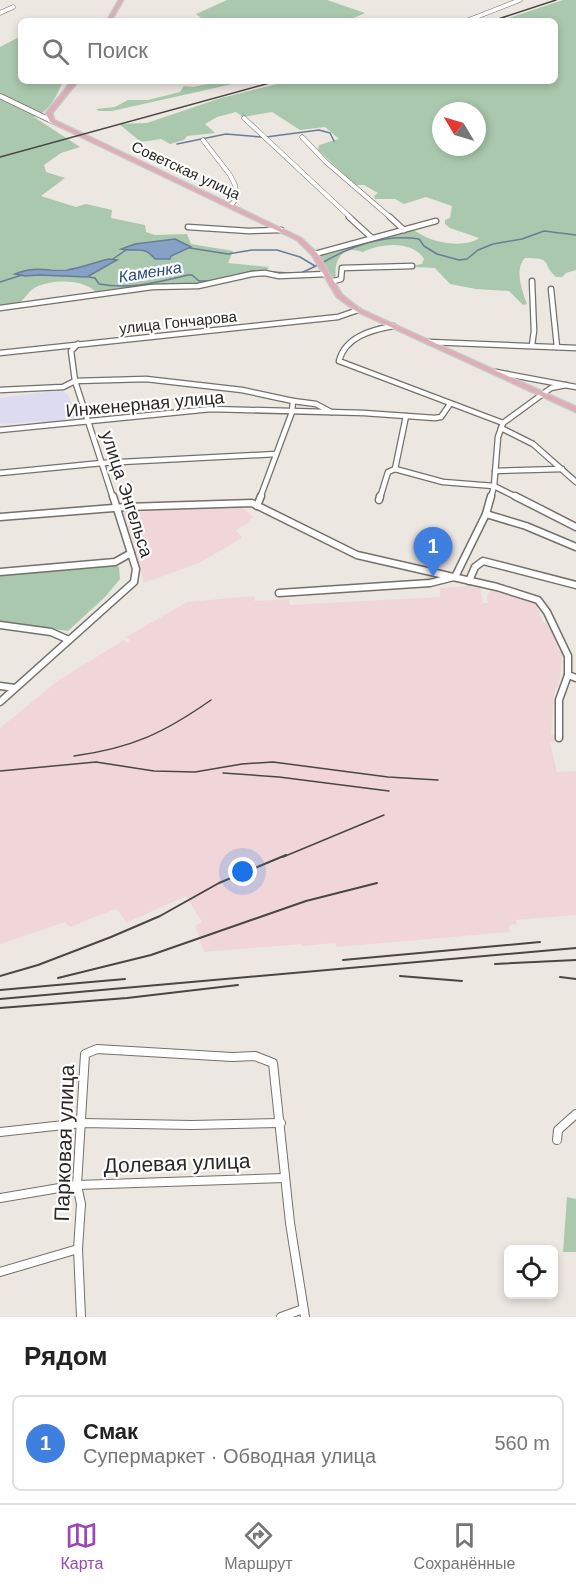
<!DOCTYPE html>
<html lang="ru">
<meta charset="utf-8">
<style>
body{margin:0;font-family:Helvetica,sans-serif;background:#f6f6f6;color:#222}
.controls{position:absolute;right:18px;bottom:18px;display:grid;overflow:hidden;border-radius:9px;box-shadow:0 3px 9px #0003}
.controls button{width:54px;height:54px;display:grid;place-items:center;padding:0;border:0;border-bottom:2px solid #e0e0e0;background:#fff;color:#222;font:30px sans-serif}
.compass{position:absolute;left:432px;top:102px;width:54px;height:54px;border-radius:50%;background:#fff;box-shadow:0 3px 9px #0003;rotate:308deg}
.you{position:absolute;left:243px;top:872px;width:21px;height:21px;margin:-15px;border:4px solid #fff;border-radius:50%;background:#1a73e8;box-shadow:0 0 0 9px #1a73e833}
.badge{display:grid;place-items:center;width:39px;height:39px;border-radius:50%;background:#9b48b6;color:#fff;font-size:20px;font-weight:700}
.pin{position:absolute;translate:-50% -50px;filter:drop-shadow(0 2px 3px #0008)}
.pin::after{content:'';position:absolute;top:32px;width:21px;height:18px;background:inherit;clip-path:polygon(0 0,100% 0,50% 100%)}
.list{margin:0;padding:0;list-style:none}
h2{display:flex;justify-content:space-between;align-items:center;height:78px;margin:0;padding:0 24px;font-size:26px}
h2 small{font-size:20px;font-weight:400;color:#767676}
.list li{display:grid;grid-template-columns:39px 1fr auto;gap:18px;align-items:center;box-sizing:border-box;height:96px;margin:0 12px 12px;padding:0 12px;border:2px solid #e0e0e0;border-radius:9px}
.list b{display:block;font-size:22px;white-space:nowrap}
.list p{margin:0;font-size:20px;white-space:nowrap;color:#767676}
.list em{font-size:20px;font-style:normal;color:#767676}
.icon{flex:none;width:33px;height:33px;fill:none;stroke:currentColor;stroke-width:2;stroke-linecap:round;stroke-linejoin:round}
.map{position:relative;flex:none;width:576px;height:1317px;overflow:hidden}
.search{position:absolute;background:#fff;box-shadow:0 3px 9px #0003;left:18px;right:18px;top:18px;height:66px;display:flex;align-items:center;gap:15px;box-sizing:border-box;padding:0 21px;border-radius:9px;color:#767676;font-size:22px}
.sheet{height:186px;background:#fff}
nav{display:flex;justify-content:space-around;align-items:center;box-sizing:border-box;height:84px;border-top:2px solid #e0e0e0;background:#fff;font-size:16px;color:#767676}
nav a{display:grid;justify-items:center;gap:3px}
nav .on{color:#9b48b6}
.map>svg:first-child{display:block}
</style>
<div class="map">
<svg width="576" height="1317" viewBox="0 0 576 1317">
<rect width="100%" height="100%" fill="#ece7e1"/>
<g fill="#f1d6d9">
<polygon points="239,505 254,517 249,520 251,522 236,530 242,538 201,562 144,583 123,511"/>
<polygon points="480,585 483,603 488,603 487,596 491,589 535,602 543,622 549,624 560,647 556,649 563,650 559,686 555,689 551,734 556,736 556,741 550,743 557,772 576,771 576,915 516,920 517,924 509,925 510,932 336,947 335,943 302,946 301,944 204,952 195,926 202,922 186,896 126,923 118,910 115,909 70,927 65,922 0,944 0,728 59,680 124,640 127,643 130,640 126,637 187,602 254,596 255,601 289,599 290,605 440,597 440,588"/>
</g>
<polygon fill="#dddbf1" points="62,390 68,395 77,418 41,423 41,421 0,424 0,398"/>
<g fill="#a9c8ad" fill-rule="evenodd">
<polygon points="227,0 327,0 365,13 347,21 205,21 196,14"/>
<path d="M 563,0 L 576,0 L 576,270 L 566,273 L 562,277 L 556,277 C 540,262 554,258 525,258 C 514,269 522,291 527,304 L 523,305 L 509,291 L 476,289 L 450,284 L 435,268 L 414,267 L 412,266 L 422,264 L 424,259 C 413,240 380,243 363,252 C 343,244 333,260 336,278 L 331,282 L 315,254 L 411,230 C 418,231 422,236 428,238 C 442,244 468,247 479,238 L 450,228 L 445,224 L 445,220 L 450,218 L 452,206 L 426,197 L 404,204 L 395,199 L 375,199 L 374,196 L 378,193 L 364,185 L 356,185 L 318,150 L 319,145 L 339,139 L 325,127 L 300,130 L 272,112 L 243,117 L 236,112 L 217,117 L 205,124 L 215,133 L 187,136 L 184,140 L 170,144 L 161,139 L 141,142 L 119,124 L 147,123 L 221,98 L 289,81 L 555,81 L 555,21 L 500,21 ZM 441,111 L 477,111 L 477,147 L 441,147 Z"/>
<path d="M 21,36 L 21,81 L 63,81 C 56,97 51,110 34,117 L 80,147 L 61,153 L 44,165 L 46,172 L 65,178 L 41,196 L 76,207 L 86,204 L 112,210 L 111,218 L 145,225 L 146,232 L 155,235 L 187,234 L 191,244 L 233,251 L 228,263 L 269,267 L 265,273 L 198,286 L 95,291 C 82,279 52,279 36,287 C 29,290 25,299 19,303 C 14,305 5,304 0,305 L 0,47 ZM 175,239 L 188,249 L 171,256 L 170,259 L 144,249 L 139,250 L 135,244 ZM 109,259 L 113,263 L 87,277 L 39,275 L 25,276 L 36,269 L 74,269 Z"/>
<polygon points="224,81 246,81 112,111 99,111 96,109 115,107 128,100 148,100 180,92 184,86 193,87"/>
<polygon points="111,564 119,567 120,579 105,597 68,631 0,621 0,575"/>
<polygon points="567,1197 576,1199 576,1252 563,1252"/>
</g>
<g fill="#86a1c6" stroke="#6a7d96" stroke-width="1.5">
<path d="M 175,239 L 191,247 L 171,256 L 170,259 L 155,259 C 143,244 137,253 121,249 L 135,244 Z"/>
<path d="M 109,259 L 117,260 L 87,277 L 39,275 L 25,276 L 15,274 C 38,265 45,272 67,270 C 82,268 95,262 109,259 Z"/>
</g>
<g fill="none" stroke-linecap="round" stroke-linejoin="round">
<g stroke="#6a7d96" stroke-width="1.5">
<polyline points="266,137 319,130 330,133 334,141"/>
<polyline points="177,144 226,134 261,137"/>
<polyline points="190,248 228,254 252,250 277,250 300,257 315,266"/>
<polyline points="113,259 126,250"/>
<path d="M 322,263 C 351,246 385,234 419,239 L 424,246 L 437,254 L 459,260 L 467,259 L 478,250 L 493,244 L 522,239 L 544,231 L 576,235"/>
<polyline points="301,273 318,265"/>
<polyline points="238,275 252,271 290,273"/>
<path d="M 89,277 L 95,278 L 99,284 C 130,290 158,282 188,275 L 192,275 L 199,281 L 210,281"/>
<polyline points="0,282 22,275"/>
</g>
<g stroke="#74706b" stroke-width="5">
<g id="minor-far3">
<polyline points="0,13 13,7"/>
<polyline points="466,21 520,0"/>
<polyline points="244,118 351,218"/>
<polyline points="302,137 326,162 391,218"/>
<polyline points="203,140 230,175 235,185 237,198 231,205"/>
</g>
</g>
<g stroke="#74706b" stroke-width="7">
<g id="minor-far2">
<polyline points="349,217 372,238"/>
<polyline points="390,217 404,230"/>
<polyline points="188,227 249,231 281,230"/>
<polyline points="315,254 436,221"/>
<polyline points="532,281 534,331 532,345"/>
<polyline points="331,282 341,279 342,268 412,266"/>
<polyline points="551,289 557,347"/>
<polyline points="0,308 152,287 198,286 252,274 265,273 279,276 327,274"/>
<path d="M 393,326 C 371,330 345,337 339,361 L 503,423"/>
<polyline points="429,342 576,348"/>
<polyline points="78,344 71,351 75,381 113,498"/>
<polyline points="0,353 338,317 358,310"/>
<polyline points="496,372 576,387"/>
<polyline points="0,390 63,387 75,381 146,379 242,390 293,401 292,412 260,498"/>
<polyline points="293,401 316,404 331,412"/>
<polyline points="501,428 533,444 576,482"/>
<polyline points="0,430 211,409 364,413 435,418 441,417 450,404"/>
<polyline points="395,469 443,482 494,486"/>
<polyline points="395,469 406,416"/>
<polyline points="495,471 562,469"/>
<polyline points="0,473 102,463 276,454"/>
<polyline points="494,486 518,498"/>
<polyline points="380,498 388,472 395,469"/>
<polyline points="491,498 494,486 498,437 503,423 551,388 566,385"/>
</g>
</g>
<g stroke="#74706b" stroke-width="9">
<g id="minor-far1">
<polyline points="515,496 576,527"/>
<polyline points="379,500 380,496"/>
<polyline points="257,506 261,496"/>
<polyline points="486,514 526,526 576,547"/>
<polyline points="0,517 126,507 252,503 357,555 497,587 538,600 547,612 568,656 568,675 576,678"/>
<polyline points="0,572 115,562 131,553"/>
<polyline points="455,577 486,514 491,496"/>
<polyline points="469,581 475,567 483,561 576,585"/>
<polyline points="279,593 430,583 454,577"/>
<polyline points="0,625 51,632 69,640"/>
<polyline points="0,686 15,688"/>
<polyline points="0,702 134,582 136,569 113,496"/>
<polyline points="559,738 559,700 568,675"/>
</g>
</g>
<g stroke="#74706b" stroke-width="10">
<g id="minor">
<polyline points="0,1132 82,1123 192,1125 281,1123"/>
<polyline points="557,1140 558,1130 576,1114"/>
<polyline points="0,1198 77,1185 284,1178"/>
<polyline points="0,1272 78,1249"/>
<polyline points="81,1317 78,1249 81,1204 77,1185 85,1054 97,1049 232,1057 255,1056 273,1063 290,1223 305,1317"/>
<polyline points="281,1317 303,1309"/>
</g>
</g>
<g stroke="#74706b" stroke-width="6">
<polyline id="tertiary" points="0,96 52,121"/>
</g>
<g stroke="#c8c7c7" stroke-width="3">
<g id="primary">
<polygon points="119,0 123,0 111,21 107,21"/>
<polygon points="72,81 78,81 52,113 54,120 301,238 317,253 342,295 360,309 576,407 576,412 356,311 337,297 312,255 297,240 50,122 46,113"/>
</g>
</g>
<use href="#minor-far3" stroke="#fff" stroke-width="4"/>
<use href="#minor-far2" stroke="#fff" stroke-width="4.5"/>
<use href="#minor-far1" stroke="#fff" stroke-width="6"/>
<use href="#minor" stroke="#fff" stroke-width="8"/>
<use href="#tertiary" stroke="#fff" stroke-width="4.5"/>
<use href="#primary" fill="#deadb5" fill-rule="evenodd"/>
<g stroke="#494644" stroke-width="1.5">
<polyline points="492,21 556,0"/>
<polyline points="0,157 277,81"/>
<path d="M 74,756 C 132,748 164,733 211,700"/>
<polyline points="0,771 96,762 154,771 195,772 242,764 273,762 388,777 438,780"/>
<polyline points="223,773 279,777 389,791"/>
<polyline points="283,857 384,815"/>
</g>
<g stroke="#494644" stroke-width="2">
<polyline points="343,960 540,942"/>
<polyline points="495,964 576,960"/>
<polyline points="0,976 38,965 111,937 160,916 219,883 286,855"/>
<polyline points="400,976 462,981"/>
<polyline points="560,977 576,979"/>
<polyline points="58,978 151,955 306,901 377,883"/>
<polyline points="0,990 125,979"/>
<polyline points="0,999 576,948"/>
<polyline points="0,1008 127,998 238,985"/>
</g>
</g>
<g text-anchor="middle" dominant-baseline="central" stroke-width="4.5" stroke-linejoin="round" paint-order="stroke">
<g font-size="15" fill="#2a2826" stroke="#fff">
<text transform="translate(186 170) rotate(25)">Советская улица</text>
<text transform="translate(178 322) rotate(-6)">улица Гончарова</text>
</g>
<g font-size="16" font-style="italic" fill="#25497a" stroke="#fff">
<text transform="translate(150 272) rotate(-9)">Каменка</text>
</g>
<g font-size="18" fill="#2a2826" stroke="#fff">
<text transform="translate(145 404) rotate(-5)">Инженерная улица</text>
<text transform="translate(127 494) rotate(72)">улица Энгельса</text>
</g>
<g font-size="21" fill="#2a2826" stroke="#fff">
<text transform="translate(64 1143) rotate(-88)">Парковая улица</text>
<text transform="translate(177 1163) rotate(-2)">Долевая улица</text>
</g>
</g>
</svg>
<div class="controls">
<button><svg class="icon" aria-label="locate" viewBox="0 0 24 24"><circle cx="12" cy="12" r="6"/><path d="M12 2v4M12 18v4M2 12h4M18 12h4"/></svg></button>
</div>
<svg class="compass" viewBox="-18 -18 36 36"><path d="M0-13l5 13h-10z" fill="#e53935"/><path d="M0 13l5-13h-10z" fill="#767676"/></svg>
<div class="you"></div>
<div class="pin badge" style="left:433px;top:577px;background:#3f7fe0">1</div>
<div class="search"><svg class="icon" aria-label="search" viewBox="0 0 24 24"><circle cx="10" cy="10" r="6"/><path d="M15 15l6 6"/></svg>Поиск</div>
</div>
<section class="sheet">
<h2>Рядом<small></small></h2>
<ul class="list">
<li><span class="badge" style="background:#3f7fe0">1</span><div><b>Смак</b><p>Супермаркет · Обводная улица</p></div><em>560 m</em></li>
</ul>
</section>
<nav>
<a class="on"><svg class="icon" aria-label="map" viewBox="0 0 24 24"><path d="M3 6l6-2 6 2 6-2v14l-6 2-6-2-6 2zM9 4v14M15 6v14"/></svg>Карта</a>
<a><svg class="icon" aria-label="directions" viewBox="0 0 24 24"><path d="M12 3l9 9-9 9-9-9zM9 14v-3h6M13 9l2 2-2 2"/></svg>Маршрут</a>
<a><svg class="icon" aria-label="saved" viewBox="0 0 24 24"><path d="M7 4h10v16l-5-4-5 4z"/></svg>Сохранённые</a>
</nav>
